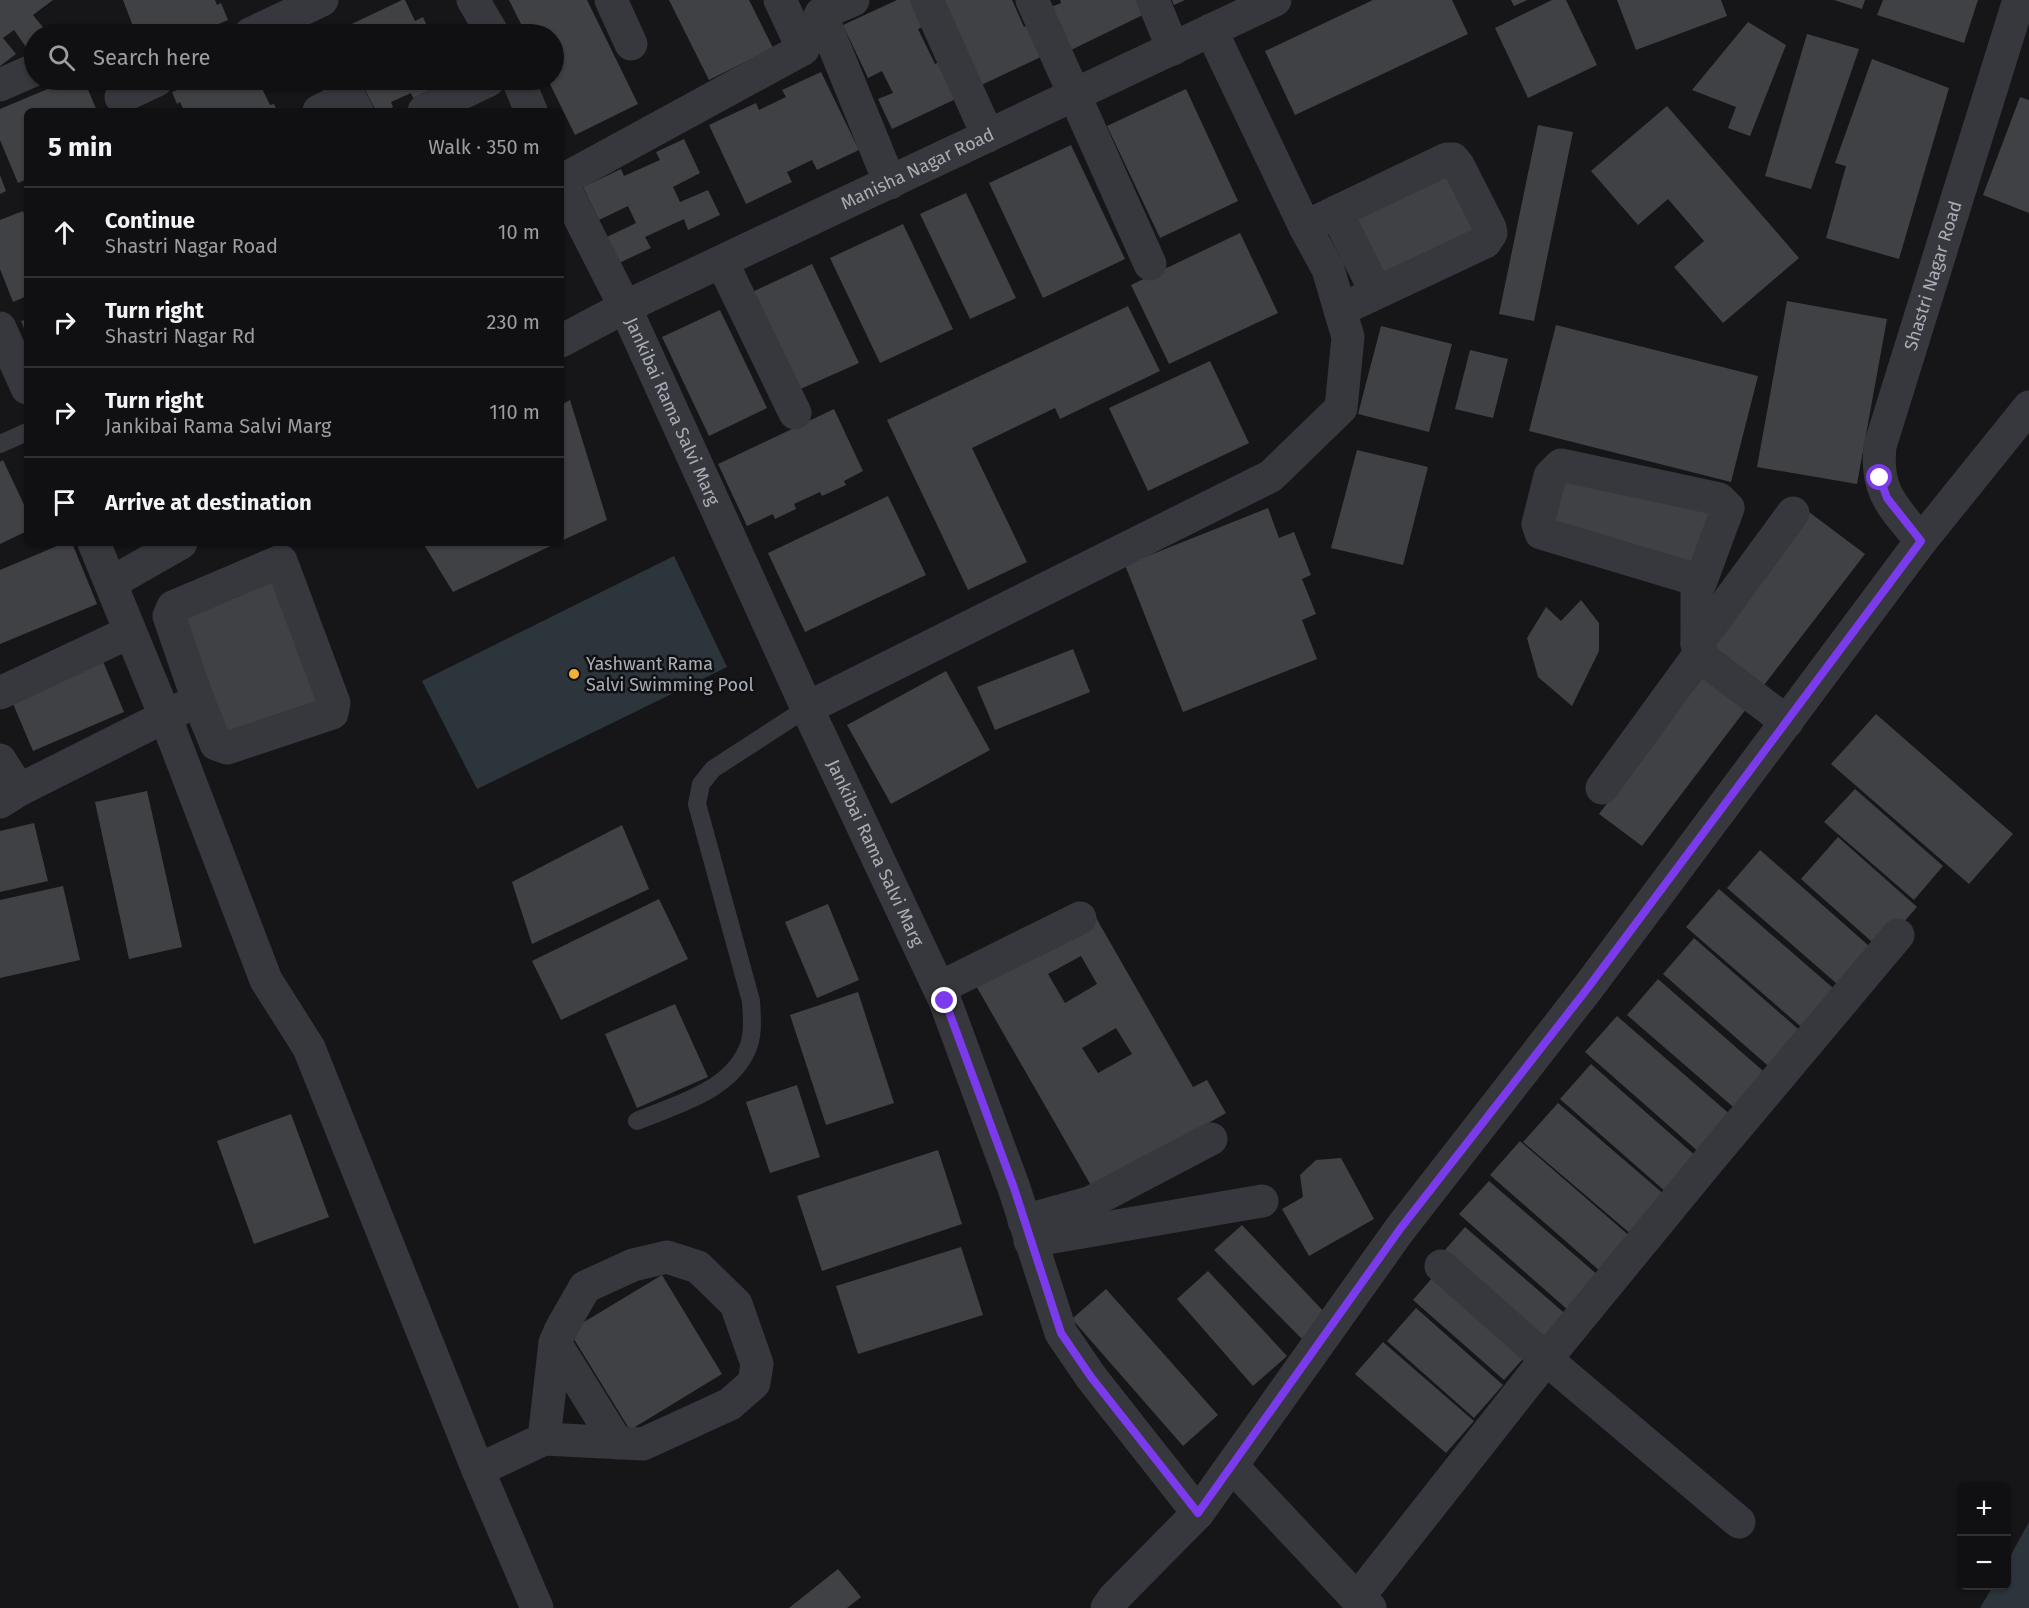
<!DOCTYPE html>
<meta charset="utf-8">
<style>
body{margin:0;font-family:"Fira Sans",sans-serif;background:#1e1e20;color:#f1f3f6}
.controls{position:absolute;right:18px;bottom:18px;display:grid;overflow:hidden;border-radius:9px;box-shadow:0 2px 4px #0004}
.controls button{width:54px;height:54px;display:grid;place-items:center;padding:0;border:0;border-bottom:2px solid #303032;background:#101012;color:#f1f3f6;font:30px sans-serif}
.stop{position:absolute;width:18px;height:18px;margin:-14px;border:4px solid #7c3aed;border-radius:50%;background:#fff}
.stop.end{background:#7c3aed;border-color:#fff;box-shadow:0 2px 6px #0008}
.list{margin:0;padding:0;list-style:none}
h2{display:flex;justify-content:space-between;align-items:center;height:78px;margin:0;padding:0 24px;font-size:26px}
h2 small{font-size:20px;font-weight:400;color:#9c9d9f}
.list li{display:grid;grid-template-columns:39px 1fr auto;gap:18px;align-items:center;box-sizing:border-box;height:90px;padding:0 24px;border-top:2px solid #303032}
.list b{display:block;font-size:22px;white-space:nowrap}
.list p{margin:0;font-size:20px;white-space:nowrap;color:#9c9d9f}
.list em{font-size:20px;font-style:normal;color:#9c9d9f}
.icon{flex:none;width:33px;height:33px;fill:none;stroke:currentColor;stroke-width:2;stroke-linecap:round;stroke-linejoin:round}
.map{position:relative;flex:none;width:2029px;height:1608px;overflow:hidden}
.search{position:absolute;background:#101012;box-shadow:0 2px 4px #0004;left:24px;top:24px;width:540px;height:66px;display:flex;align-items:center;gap:15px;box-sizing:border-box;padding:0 21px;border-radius:33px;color:#9c9d9f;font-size:22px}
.panel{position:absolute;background:#101012;box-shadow:0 2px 4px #0004;left:24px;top:108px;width:540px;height:438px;border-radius:9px}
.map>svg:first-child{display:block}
</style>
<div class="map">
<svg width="2029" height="1608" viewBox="0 0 2029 1608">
<rect width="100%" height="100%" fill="#161618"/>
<g fill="#2c353c">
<polygon points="674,556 727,667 477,789 422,681"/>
<polygon points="2029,1522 2029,1608 1980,1608 1993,1586 2006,1586 2007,1562"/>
</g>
<g fill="#404145" fill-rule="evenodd">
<polygon points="0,0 53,0 33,15 46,31 42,34 34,34 34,40 26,47 14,30 3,38 16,54 0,66"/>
<polygon points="123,0 215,0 217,5 221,3 228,20 202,31 203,34 136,34"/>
<polygon points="402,0 405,0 415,21 423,17 431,34 339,34 337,31"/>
<polygon points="509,0 587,0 638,104 575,135 548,80 554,80 554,34 526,34"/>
<polygon points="669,0 749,0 773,48 709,80"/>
<polygon points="897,0 914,0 926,25 918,29 935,64 943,60 960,97 892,129 878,99 893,93 882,71 868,78 843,25"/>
<polygon points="933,0 1012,0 1024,27 1030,24 1045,55 975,88"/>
<polygon points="1060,0 1144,0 1149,12 1069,51 1051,7 1061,3"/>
<polygon points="1172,0 1185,0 1174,5"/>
<polygon points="1373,0 1452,0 1468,34 1295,115 1265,51"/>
<polygon points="1511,0 1527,0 1514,6"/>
<polygon points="1552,0 1566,0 1597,65 1528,98 1495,28"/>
<polygon points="1617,0 1721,0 1727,16 1636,50"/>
<polygon points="1834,0 1865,0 1862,9"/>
<polygon points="1883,0 1978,0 1964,43 1877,15"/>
<polygon points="1748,22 1786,45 1750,136 1728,128 1736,107 1692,90"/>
<polygon points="1807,34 1859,49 1811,189 1765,176"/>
<polygon points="1872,59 1949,88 1899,259 1826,238 1846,166 1835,163"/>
<polygon points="821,72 859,150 817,170 812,160 787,172 792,182 746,204 709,125 756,103 759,110 786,97 782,90"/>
<polygon points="69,80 84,80 97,111 27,111 27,179 18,183 0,140 0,109"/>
<polygon points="201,80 258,80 270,105 274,104 277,111 184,111 180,102 177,104 172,92"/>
<polygon points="360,80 443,80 444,83 413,98 411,93 391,102 393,107 385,111 376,111"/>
<polygon points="1186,89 1238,201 1160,238 1107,126"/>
<polygon points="2020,97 2029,100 2029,213 1983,195"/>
<polygon points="1667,106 1799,258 1723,323 1674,267 1704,241 1668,199 1638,225 1591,171"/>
<polygon points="1538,125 1573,132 1534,321 1499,314"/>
<polygon points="684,139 700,173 673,187 680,202 708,190 720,215 688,230 684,219 645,237 651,248 619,263 607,237 636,223 628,206 599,220 583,187 621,169 624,176 660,160 656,152"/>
<polygon points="1071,145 1125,259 1043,298 989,183"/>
<polygon points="1453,170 1483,234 1379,285 1347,221"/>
<polygon points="0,175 6,191 0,194"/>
<polygon points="966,193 1016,298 970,319 920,214"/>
<polygon points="23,211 27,222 27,296 13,302 0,269 0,220"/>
<polygon points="903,224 953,329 880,363 830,258"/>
<polygon points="1240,233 1278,313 1169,364 1131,285"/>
<polygon points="812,264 859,363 796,391 750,293"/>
<polygon points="1787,301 1887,319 1857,484 1757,467"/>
<polygon points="1128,306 1160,371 1060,419 1055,408 972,448 1027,562 968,590 887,420"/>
<polygon points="720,310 767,408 709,436 662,337"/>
<polygon points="27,319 27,336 21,321"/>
<polygon points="1556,325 1758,376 1731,482 1529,431"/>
<polygon points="1381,326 1452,344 1429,432 1358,414"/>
<polygon points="1470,350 1508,359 1493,418 1455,409"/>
<polygon points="1210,361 1249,443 1148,491 1109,408"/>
<polygon points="570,400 607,520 561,541 561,405"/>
<polygon points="834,409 863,471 844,481 846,485 822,496 820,492 794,504 796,509 775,519 773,514 747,526 718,464"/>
<polygon points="1357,450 1428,467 1403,565 1331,548"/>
<polygon points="3,460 27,511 27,531 0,544 0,462"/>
<polygon points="1559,473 1717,507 1699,567 1546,525"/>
<polygon points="888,496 926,575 805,632 768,553"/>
<polygon points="1268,508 1279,538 1294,532 1311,575 1302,579 1316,614 1302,620 1317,659 1183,712 1125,565"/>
<polygon points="1809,512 1865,554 1761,689 1706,648"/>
<polygon points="64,543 72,543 97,604 0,644 0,570"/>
<polygon points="423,543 557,543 453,592"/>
<polygon points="278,578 321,704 220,738 177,612"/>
<polygon points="1581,600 1599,623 1599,651 1572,706 1538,677 1527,638 1546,607 1561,621"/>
<polygon points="1073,649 1090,692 995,730 977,687"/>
<polygon points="100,654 124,712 33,751 8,692"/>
<polygon points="946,671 990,750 891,804 847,725"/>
<polygon points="1703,677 1746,709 1642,846 1599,814"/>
<polygon points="1876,714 2013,834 1969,884 1831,764"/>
<polygon points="1855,789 1943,866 1914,900 1824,822"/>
<polygon points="147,791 182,947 129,959 95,802"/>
<polygon points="34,823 48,881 0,892 0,831"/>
<polygon points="622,825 649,889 532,944 512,882"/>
<polygon points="1838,837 1917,907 1880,949 1801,879"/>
<polygon points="1760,850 1877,953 1844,990 1727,888"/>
<polygon points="63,886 80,960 0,978 0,900"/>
<polygon points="1719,889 1840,994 1807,1032 1686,927"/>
<polygon points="659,899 688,959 561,1020 532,961"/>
<polygon points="828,904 859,980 817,998 785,922"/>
<path d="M 1095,916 L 1193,1087 L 1207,1080 L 1226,1113 L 1093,1189 L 975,984 ZM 1081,956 L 1097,984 L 1065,1003 L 1048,974 ZM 1116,1028 L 1132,1054 L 1098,1073 L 1082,1048 Z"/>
<polygon points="1694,938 1805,1035 1774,1071 1663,974"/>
<polygon points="1658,979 1770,1077 1739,1112 1627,1015"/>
<polygon points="858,992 894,1103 826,1125 790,1015"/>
<polygon points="675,1004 708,1077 637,1108 605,1034"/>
<polygon points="1617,1016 1733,1117 1701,1154 1585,1052"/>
<polygon points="1591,1064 1698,1158 1667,1193 1560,1099"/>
<polygon points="797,1085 820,1157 770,1173 746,1102"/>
<polygon points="1558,1103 1666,1196 1632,1235 1523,1142"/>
<polygon points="291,1114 329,1217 254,1244 217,1141"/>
<polygon points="1520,1141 1632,1238 1601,1272 1490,1175"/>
<polygon points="938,1150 962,1224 822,1271 797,1196"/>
<polygon points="1341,1158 1374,1219 1309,1256 1282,1209 1303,1197 1300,1175 1316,1160"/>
<polygon points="1489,1181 1599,1276 1569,1311 1459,1214"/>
<polygon points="1242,1225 1327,1315 1303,1340 1214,1250"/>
<polygon points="1465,1227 1569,1317 1541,1348 1438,1258"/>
<polygon points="961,1247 983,1315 858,1354 836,1286"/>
<polygon points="1439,1270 1531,1350 1504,1380 1413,1300"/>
<polygon points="1208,1271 1287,1356 1253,1386 1177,1299"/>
<polygon points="662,1275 722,1374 630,1430 569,1331"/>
<polygon points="1106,1289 1218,1415 1183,1446 1072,1319"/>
<polygon points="1416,1308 1503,1385 1474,1418 1387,1341"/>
<polygon points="1383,1342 1474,1421 1446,1453 1355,1374"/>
<polygon points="838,1569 861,1597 847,1608 789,1608"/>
</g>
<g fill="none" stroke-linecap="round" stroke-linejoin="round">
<g stroke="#37383d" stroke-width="18">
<polyline points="0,444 27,432"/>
<path d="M 637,1121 C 675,1105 727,1092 746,1052 C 754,1037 752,1017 751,1001 L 697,804 L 701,784 L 713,769 L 807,708"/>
</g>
<g stroke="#37383d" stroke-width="33">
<polyline points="473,0 493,34"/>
<polyline points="611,0 631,44"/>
<polyline points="780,0 803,49"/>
<path id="s1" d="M 853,0 L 821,14 L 803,49 L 561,181 L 625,307 L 807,708 L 945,1001 L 1014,1188 L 1061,1333 L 1091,1377 L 1198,1513"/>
<polyline points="927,0 988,136"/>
<polyline points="1032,0 1150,264"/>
<polyline points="1153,0 1173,49"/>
<polyline points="821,14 890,183"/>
<polyline points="250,34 322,0"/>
<polyline points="341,80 357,111"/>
<polyline points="518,80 531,111"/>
<polyline points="0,85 34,70"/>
<polyline points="121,97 157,80"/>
<polyline points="319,111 349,96"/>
<polyline points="424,111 489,80"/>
<polyline points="1336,212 1376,292"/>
<polyline points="1305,227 1447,159 1453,159 1458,165 1490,228 1491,233 1485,242 1340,310"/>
<polyline points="722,262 795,413"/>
<polyline points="0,328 27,388"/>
<path id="s2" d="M 561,341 L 625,307 L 1275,0"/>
<path id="s3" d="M 1921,541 C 1894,507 1875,493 1880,446 L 2019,0"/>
<polyline points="94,543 165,716 266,980 309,1048 478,1470 537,1608"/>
<polyline points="111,583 181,543"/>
<polyline points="1697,644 1697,589 1701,581 1728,508 1719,499 1561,465 1550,476 1538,524 1541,533 1701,581"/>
<polyline points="0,693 130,632"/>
<polyline points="807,708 1271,476 1341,408 1348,337 1328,269 1305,227 1211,30"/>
<polyline points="1787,722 1705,660 1697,644 1793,513"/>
<polyline points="0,760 19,790"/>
<polyline points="1602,788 1701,652"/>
<polyline points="0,802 19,790 198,700 169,616 173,607 281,561 334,703 332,713 227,748 216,744 198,700"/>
<polyline points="939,988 1080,918"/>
<polyline points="1024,1221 1089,1203 1211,1139"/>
<polyline points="1030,1241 1262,1201"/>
<polyline points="1441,1266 1546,1359 1739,1522"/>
<polyline points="555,1343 617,1443"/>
<polyline points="1232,1466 1357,1599 1370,1608"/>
<polyline points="478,1470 544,1439 555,1343 560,1331 585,1287 633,1265 667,1257 698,1267 736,1304 757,1364 754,1383 730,1404 643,1444 544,1439"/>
<polyline points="1357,1599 1546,1359 1710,1159 1898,935"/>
<polyline points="1107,1608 1114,1598 1198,1513 1400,1229 1587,989 1921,541 2029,407"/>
</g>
</g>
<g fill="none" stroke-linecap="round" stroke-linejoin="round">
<polyline stroke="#7c3aed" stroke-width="8" points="945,1001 1014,1188 1061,1333 1091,1377 1198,1513 1400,1229 1587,989 1921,541 1887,498 1880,478"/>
</g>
<circle fill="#f2b134" stroke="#111113" stroke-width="2" cx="574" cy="674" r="6"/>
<g text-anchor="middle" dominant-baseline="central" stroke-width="5" stroke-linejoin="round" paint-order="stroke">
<g font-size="18" fill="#a8adb8" stroke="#111113">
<text stroke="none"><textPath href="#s2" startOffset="396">Manisha Nagar Road</textPath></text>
<text stroke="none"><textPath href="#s3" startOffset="286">Shastri Nagar Road</textPath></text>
<text stroke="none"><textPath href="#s1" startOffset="606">Jankibai Rama Salvi Marg</textPath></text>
<text stroke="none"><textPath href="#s1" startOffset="1092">Jankibai Rama Salvi Marg</textPath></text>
</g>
<g font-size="18" fill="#a8adb8" stroke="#111113" text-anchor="start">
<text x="586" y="664">Yashwant Rama<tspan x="586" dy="21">Salvi Swimming Pool</tspan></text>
</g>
</g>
</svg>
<div class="controls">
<button>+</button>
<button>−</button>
</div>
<div class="stop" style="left:1880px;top:478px"></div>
<div class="stop end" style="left:945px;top:1001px"></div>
<div class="search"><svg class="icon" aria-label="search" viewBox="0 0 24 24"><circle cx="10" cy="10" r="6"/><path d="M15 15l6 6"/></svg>Search here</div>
<section class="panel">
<h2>5 min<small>Walk · 350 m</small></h2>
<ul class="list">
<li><svg class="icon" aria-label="ahead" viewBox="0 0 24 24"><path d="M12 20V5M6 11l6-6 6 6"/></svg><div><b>Continue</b><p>Shastri Nagar Road</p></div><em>10 m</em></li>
<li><svg class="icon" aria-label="right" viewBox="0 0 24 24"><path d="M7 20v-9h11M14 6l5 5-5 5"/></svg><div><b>Turn right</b><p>Shastri Nagar Rd</p></div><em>230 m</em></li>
<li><svg class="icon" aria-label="right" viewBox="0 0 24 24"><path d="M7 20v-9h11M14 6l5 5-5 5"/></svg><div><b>Turn right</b><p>Jankibai Rama Salvi Marg</p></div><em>110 m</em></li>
<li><svg class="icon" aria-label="arrive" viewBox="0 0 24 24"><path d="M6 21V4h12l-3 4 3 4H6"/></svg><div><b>Arrive at destination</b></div></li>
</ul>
</section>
</div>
